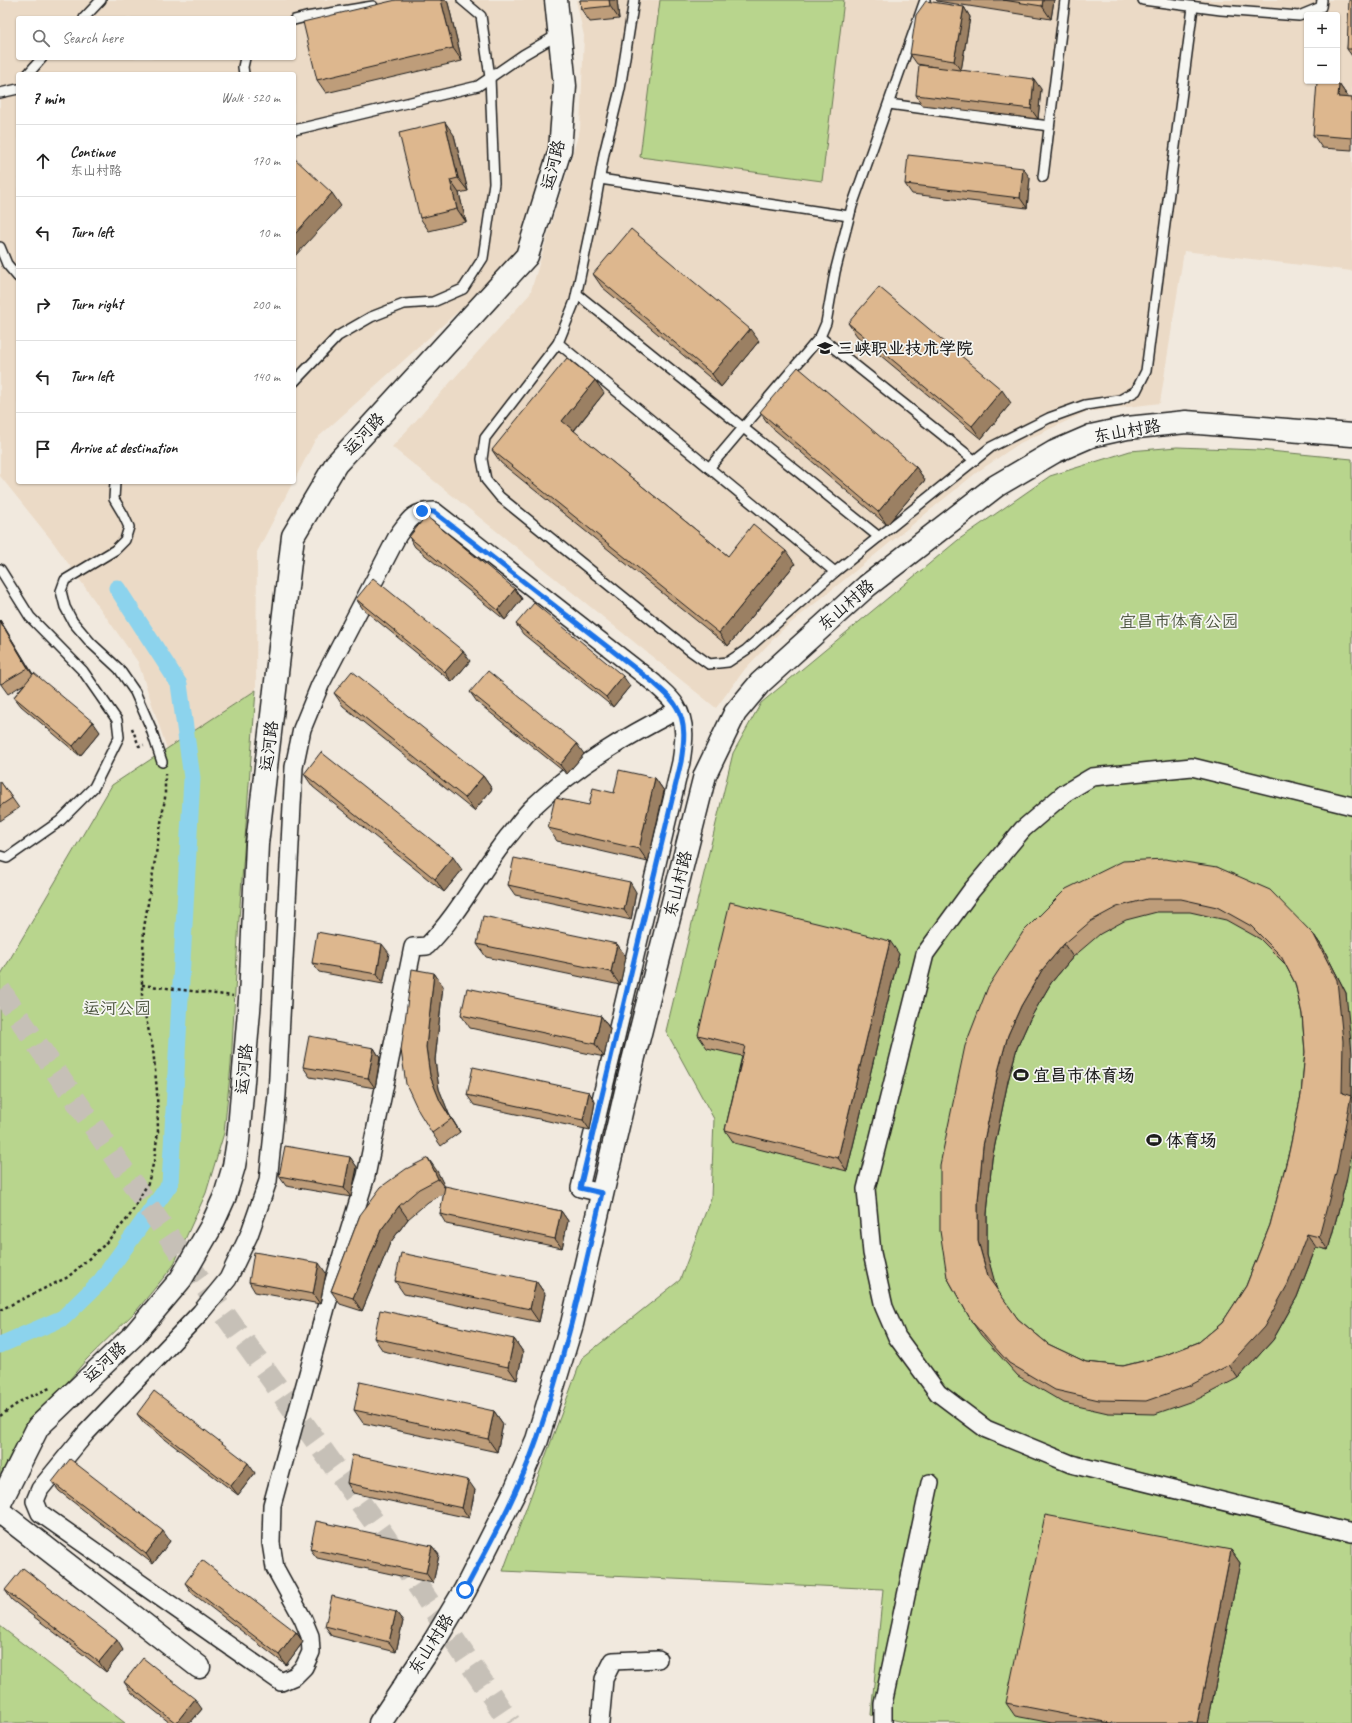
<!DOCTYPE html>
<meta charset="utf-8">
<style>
body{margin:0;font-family:Caveat,"LXGW WenKai TC",sans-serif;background:#f6f6f6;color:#222}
.controls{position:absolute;right:12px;top:12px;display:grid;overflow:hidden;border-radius:4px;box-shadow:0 1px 3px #0004}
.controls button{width:36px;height:36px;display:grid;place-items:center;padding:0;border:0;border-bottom:1px solid #e0e0e0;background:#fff;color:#222;font:20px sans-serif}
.stop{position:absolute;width:12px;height:12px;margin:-9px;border:3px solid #1a73e8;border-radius:50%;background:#fff}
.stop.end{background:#1a73e8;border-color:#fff;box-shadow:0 1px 4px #0008}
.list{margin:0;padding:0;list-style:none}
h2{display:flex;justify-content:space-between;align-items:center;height:52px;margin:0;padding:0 16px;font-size:17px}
h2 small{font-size:13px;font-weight:400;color:#767676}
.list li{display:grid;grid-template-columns:26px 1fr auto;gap:12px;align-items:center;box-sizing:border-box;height:72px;padding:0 16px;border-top:1px solid #e0e0e0}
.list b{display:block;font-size:15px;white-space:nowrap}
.list p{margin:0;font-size:13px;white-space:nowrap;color:#767676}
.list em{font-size:13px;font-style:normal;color:#767676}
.icon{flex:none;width:22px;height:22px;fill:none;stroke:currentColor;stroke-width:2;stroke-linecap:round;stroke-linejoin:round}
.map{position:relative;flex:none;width:1352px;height:1723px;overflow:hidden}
.search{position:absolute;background:#fff;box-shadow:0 1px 3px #0004;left:16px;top:16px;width:280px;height:44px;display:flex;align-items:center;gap:10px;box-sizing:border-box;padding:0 14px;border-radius:4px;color:#767676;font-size:15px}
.panel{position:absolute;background:#fff;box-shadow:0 1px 3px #0004;left:16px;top:72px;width:280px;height:412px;border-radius:4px}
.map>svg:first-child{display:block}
</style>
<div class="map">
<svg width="1352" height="1723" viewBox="0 0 1352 1723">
<rect width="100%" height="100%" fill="#f1e9de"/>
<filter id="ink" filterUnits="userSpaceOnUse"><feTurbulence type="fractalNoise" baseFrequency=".025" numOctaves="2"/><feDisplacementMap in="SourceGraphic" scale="8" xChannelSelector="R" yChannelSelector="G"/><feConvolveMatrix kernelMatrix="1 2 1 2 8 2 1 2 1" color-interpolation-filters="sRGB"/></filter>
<g filter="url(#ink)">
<g fill="#ebdac6" fill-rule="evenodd">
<path d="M 0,0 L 551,0 L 557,47 L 556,149 L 522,254 L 315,440 L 294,481 L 294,74 L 18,74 L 18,482 L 293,482 L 257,552 L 256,690 L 167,749 L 138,662 L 53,542 L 0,476 ZM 18,18 L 294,18 L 294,58 L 18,58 Z"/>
<path d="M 576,0 L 1352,0 L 1352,271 L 1184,251 L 1160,403 L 1086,412 L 1020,443 L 976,473 L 781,631 L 745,669 L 716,708 L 392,447 L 530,294 L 580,129 L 584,36 ZM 1307,15 L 1337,15 L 1337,81 L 1307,81 Z"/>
</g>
<g fill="#b8d58d" stroke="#6a7854">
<polygon points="660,0 844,0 822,181 640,157"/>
<polygon points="1177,447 1259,450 1352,459 1352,1723 909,1723 871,1715 883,1589 503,1571 582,1358 680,1280 711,1198 714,1119 666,1031 733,753 761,703 958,540 1050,476 1130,451"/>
<polygon points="256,690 239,919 231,1065 224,1133 206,1193 173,1266 137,1310 86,1360 28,1429 0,1479 0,976 112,785"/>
<polygon points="0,1626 125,1723 0,1723"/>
</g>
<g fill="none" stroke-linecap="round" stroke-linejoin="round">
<polyline stroke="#8cd3ed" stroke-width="17" points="0,1345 63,1318 101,1281 170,1184 192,778 179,684 117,588"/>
<polyline stroke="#c6c0b7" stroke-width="22" stroke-dasharray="22 11" stroke-linecap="butt" points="0,990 177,1248 385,1537 510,1723"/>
<g stroke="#1c1c1c" stroke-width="12">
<g id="lane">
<polyline points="634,0 620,89 604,154 594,211 575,301 558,343 485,438 482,459 486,480 500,497 688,649 709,664 728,662 746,650 835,572 991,447 1049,418 1085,405 1120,400 1136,391 1146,371 1193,7"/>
<polyline points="1143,0 1221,10 1299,16 1321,7 1322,0"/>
<polyline points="84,18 101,0"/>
<polyline points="294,20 306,17 373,6"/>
<polyline points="28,74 42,58"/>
<polyline points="244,74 243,67 245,58"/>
<polyline points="0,93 18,89"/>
<polyline points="889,104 1049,126"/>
<polyline points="294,130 478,86 523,55 559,34"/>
<polyline points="1043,177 1065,0"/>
<polyline points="600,179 849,216"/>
<polyline points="0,247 7,264 18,277"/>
<polyline points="577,294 879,537"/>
<polyline points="820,337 974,460"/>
<polyline points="558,343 835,572"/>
<polyline points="294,382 338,336 371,317 404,304 433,302 463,289 483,258 494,183 490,77 481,16 462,0"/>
<polyline points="709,468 820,337 826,323 835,272 852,206 925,0"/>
<polyline points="115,482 114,499 123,514 129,527 125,540 115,550 65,580 61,591 65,607 73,622 91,643 119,669 135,692 150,726 162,762"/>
<polyline points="0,569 30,617 83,671 117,720 119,737 94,787 60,821 7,858 0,856"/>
</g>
</g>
<g stroke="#1c1c1c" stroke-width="20">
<g id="street">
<polyline points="1352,806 1192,767 1092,777 1065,793 1023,829 971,891 925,954 866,1189 872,1253 884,1307 897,1337 938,1393 986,1429 1071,1464 1352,1533"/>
<path d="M 602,1193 L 580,1188 L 681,762 C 684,743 687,723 676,706 C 671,697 661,690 654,683 L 434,511 C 413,511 409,520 398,535 L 320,685 L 302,729 L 294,767 L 277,1095 L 268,1181 L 249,1235 L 228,1279 L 201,1312 L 86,1433 L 40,1489 L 35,1501 L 40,1513 L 281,1682 L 295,1676 L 304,1667 L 311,1652 L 310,1636 L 303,1619 L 275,1568 L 271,1543 L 272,1505 L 327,1304 L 366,1176 L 413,947 L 427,946 C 459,914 479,873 507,838 C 516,828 524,815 534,806 C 577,765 627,736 678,710"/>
<polyline points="600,1723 604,1679 613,1661 658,1659"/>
<polyline points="883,1723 883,1704 930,1483"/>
</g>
</g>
<g stroke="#1c1c1c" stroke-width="25">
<g id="secondary">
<polyline points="0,1503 38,1427 133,1336 181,1279 211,1227 225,1196 234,1166 238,1141 250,999 257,844 293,536 336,464 527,256 560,150 565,86 556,0"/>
<polyline points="0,1512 199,1667"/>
<polyline points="380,1723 435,1640 465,1590 514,1493 537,1440 572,1324 633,1061 705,775 735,713 760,683 867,586 996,486 1054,452 1091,436 1127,428 1186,422 1352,435"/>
</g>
</g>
<g stroke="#1c1c1c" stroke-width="2.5" stroke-dasharray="3 3" stroke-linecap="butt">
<polyline points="132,728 139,746 144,745"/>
<polyline points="142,985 233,996"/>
<polyline points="0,1310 68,1277 103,1246 129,1217 148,1183 154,1161 158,1131 157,1091 153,1049 142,1002 142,976 144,928 165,798 165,774"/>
<polyline points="0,1416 24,1399 50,1388"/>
</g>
<use href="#lane" stroke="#f6f6f2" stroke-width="9"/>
<use href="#street" stroke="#f6f6f2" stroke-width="17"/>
<use href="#secondary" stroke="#f6f6f2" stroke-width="22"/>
</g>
<g fill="#be9d7a" stroke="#1c1c1c" fill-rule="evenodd">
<polygon points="396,0 446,0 448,3 462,61 326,93 317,80"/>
<polygon points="580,0 617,0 619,19 590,22 581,9"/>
<polygon points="936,0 1054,0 1051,19 937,1"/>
<polygon points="1352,0 1352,56 1347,49"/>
<polygon points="964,7 970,17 961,70 1041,89 1038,119 922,105 916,95 941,68 917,64 910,54"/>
<polygon points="1339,84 1348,97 1348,98 1352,98 1352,150 1322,148 1313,135"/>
<polygon points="454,135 468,191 459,193 466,222 429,231 420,218"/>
<polygon points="1030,178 1027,208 912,194 905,184"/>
<polygon points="593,274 759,341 721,387 602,287"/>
<polygon points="848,323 1011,403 981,439 857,336"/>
<polygon points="604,393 574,431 728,556 795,564 728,646 501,463 492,450"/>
<polygon points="760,412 916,467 925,480 887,525 769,425"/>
<polygon points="409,537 515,589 522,599 505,620 415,547"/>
<polygon points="356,599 470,661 452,682 363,609"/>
<polygon points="0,620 33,674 100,732 80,756 21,706 14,697 24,684 8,694 0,683"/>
<polygon points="516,624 630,686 613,707 523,634"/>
<polygon points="470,692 584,754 567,774 477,702"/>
<polygon points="334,693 483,776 492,789 474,811 343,706"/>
<polygon points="304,774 462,870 444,892 313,787"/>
<polygon points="655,778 664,791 648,862 557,841 548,828 589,805 614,793"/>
<polygon points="0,781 19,808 0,821"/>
<path d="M 1217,867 L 1314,935 L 1323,948 L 1346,993 L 1351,1097 L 1346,1182 L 1328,1250 L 1316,1247 L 1297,1297 L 1273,1340 L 1238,1378 L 1198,1399 L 1155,1414 L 1108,1413 L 1064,1403 L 1018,1376 L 981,1335 L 972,1322 L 947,1277 L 1023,932 ZM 1157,912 L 1190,912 L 1226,920 L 1260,939 L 1285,964 L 1295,983 L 1302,1014 L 1305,1052 L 1301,1095 L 1289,1152 L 1270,1225 L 1246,1286 L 1222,1323 L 1199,1342 L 1163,1356 L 1123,1366 L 1086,1362 L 1048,1344 L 1018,1319 L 996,1289 L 987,1254 L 987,1214 L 992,1159 L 1008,1081 L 1017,1048 L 1030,1019 L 1051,983 L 1073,957 L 1100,934 L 1126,920 Z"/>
<polygon points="508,885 636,892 631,920 515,895"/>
<polygon points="477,944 617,944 626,957 620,985 486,957"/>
<polygon points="389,953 383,984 319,972 312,963"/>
<polygon points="899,954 847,1171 734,1143 725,1130 742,1056 707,1048 698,1035"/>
<polygon points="434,973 443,986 435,1060 439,1089 449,1114 460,1132 441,1146 432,1133"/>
<polygon points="461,1015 601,1016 610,1029 604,1057 470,1028"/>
<polygon points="374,1048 380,1058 375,1088 310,1077 303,1067"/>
<polygon points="589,1092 595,1102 590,1130 474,1105 467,1095"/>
<polygon points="350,1157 357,1167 351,1197 286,1186 279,1176"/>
<polygon points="437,1171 445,1188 561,1211 568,1221 562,1248 446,1224 440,1214 444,1193 428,1202 408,1219 390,1243 362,1311 340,1304 331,1291 360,1215"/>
<polygon points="326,1273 320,1304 255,1292 249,1282"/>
<polygon points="395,1281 536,1281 545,1294 539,1322 404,1294"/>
<polygon points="374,1338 514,1339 523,1352 517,1380 383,1351"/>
<polygon points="354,1410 494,1411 503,1424 497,1452 363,1423"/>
<polygon points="137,1414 255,1473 238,1495 144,1423"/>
<polygon points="52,1482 170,1541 153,1564 59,1491"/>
<polygon points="347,1483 475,1490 469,1518 353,1493"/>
<polygon points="432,1546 439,1555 433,1583 317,1558 310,1549"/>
<polygon points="1231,1550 1240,1563 1208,1723 1052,1723 1015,1716 1006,1703"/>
<polygon points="185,1583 296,1632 303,1642 286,1665 192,1593"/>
<polygon points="5,1590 123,1650 106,1672 12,1600"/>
<polygon points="396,1612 403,1621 396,1652 332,1636 325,1626"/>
<polygon points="124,1682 202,1709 190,1723 170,1723 131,1692"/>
</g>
<g fill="#9b8063" stroke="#1c1c1c">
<polygon points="441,0 446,0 448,3 462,61 453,48"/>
<polygon points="609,0 617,0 619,19 610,6"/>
<polygon points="1043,0 1054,0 1051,19 1042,6"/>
<polygon points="964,7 970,17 961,71 954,61"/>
<polygon points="1034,79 1041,89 1038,119 1031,109"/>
<polygon points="1339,84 1348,97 1347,110 1338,97"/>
<polygon points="445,122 454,135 468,191 458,178"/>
<polygon points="1023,168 1030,178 1027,208 1020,198"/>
<polygon points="450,180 459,193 466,222 457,209"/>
<polygon points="332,193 341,206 294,257 294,235"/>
<polygon points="750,329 759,341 721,387 712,374"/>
<polygon points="595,380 604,393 571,434 562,421"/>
<polygon points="1002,390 1011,403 981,439 972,426"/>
<polygon points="916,467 925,480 887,525 878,512"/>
<polygon points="786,551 795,564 728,646 719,633"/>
<polygon points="515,589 522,599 505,620 498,610"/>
<polygon points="0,620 35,678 28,668 0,621"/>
<polygon points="463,651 470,661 452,682 445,672"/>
<polygon points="623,676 630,686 613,707 606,697"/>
<polygon points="93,722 100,732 80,756 73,746"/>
<polygon points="577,744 584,754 567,774 560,765"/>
<polygon points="483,776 492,789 474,811 465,798"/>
<polygon points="655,778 664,791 648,862 639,849"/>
<polygon points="453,857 462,870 444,892 435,879"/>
<polygon points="630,882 636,892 631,920 624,910"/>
<polygon points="1314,935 1323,948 1346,993 1352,1053 1351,1097 1352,1098 1352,1151 1346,1182 1328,1250 1319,1237 1342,1093"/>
<polygon points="890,941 899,954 847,1171 838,1158"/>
<polygon points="382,944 389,953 383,984 377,974"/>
<polygon points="617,944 626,957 620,985 611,972"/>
<polygon points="1064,944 1073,957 1051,983 1030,1019 1017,1048 1008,1081 992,1159 987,1214 987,1254 997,1290 988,1277 978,1241 978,1201 983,1146 999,1068 1008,1035 1021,1006 1042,970"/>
<polygon points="434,973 443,986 435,1060 439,1089 449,1114 460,1132 440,1101 430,1076 426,1047"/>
<polygon points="601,1016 610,1029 604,1057 595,1044"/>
<polygon points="374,1048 380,1058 375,1088 368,1078"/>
<polygon points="589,1092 595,1102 590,1130 583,1120"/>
<polygon points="350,1157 357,1167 351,1197 344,1188"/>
<polygon points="428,1158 437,1171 447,1191 438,1179"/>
<polygon points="399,1206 408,1219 390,1243 362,1311 353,1298 381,1230"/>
<polygon points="561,1211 568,1221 562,1248 555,1239"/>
<polygon points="1307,1234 1316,1247 1297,1297 1273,1340 1238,1378 1229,1365"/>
<polygon points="319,1263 326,1273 320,1304 313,1294"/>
<polygon points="536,1281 545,1294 539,1322 530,1309"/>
<polygon points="514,1339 523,1352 517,1380 508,1367"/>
<polygon points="494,1411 503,1424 497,1452 488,1439"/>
<polygon points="248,1463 255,1473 238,1495 231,1486"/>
<polygon points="468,1480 475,1490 469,1518 462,1508"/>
<polygon points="163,1531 170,1541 153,1564 146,1554"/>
<polygon points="432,1546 439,1555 433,1583 426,1573"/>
<polygon points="1231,1550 1240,1563 1208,1723 1197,1723"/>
<polygon points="396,1612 403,1621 396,1652 389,1642"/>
<polygon points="296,1632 303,1642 286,1665 279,1655"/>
<polygon points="117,1640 123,1650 106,1672 99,1662"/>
<polygon points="195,1699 202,1709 190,1723 176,1723"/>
</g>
<g fill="#ddb78e" stroke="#1c1c1c" fill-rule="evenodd">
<polygon points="396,0 441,0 453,48 317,80 303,22"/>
<polygon points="580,0 609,0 610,6 581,9"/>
<polygon points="1003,0 1043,0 1042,6"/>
<polygon points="1349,0 1352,0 1352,49 1347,49"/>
<polygon points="926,1 964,7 954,61 910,54 916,15"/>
<polygon points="919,65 1034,79 1031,109 916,95"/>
<polygon points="1317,82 1339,84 1338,97 1352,98 1352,138 1313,135"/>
<polygon points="445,122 458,178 450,180 457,209 420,218 399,133"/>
<polygon points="908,155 1023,168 1020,198 905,184"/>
<polygon points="294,158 332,193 294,235"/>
<polygon points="631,229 750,329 712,374 593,274"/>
<polygon points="879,287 1002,390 972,426 848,323"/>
<polygon points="567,358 595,380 562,421 728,556 753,524 786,551 719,633 492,450"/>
<polygon points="798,367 916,467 878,512 760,412"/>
<polygon points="426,516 515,589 498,610 409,537"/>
<polygon points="373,578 463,651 445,672 356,599"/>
<polygon points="534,603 623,676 606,697 516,624"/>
<polygon points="0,621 28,668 1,684 0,683"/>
<polygon points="352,671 483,776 465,798 334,693"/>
<polygon points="488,671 577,744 560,765 470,692"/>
<polygon points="34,673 93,722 73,746 14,697"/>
<polygon points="321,752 453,857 435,879 304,774"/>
<polygon points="619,770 655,778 639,849 548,828 555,798 589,805 593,788 614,793"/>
<polygon points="0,781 12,798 0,806"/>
<polygon points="514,858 630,882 624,910 508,885"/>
<path d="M 1165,859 L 1217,867 L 1270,890 L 1314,935 L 1337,980 L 1343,1041 L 1342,1093 L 1351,1096 L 1337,1169 L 1319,1237 L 1307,1234 L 1288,1284 L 1264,1327 L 1229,1365 L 1189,1386 L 1146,1401 L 1099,1400 L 1055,1390 L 1009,1363 L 972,1322 L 947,1277 L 940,1231 L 940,1165 L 950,1117 L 965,1046 L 988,987 L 1023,932 L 1066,889 L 1123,861 ZM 1147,899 L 1181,899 L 1217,907 L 1251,926 L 1281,956 L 1295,983 L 1302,1014 L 1305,1052 L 1301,1095 L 1289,1152 L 1270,1225 L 1246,1286 L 1222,1323 L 1199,1342 L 1163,1356 L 1123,1366 L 1086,1362 L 1048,1344 L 1018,1319 L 988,1277 L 978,1241 L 978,1201 L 983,1146 L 999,1068 L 1008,1035 L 1021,1006 L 1042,970 L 1064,944 L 1091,921 L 1117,907 Z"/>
<polygon points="730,902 890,941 838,1158 725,1130 745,1046 698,1035"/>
<polygon points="483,916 617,944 611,972 477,944"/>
<polygon points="317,932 382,944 377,974 312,963"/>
<polygon points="412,969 434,973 426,1047 430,1076 440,1101 451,1119 432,1133 419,1112 406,1084 401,1050"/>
<polygon points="467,988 601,1016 595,1044 461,1015"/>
<polygon points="309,1036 374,1048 368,1078 303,1067"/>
<polygon points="473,1067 589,1092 583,1120 467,1095"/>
<polygon points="285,1146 350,1157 344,1188 279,1176"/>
<polygon points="428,1158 438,1179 419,1189 399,1206 381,1230 353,1298 331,1291 360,1215 381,1187 406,1169"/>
<polygon points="445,1186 561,1211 555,1239 440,1214"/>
<polygon points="254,1252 319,1263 313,1294 249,1282"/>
<polygon points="401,1253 536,1281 530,1309 395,1281"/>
<polygon points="380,1310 514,1339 508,1367 374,1338"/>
<polygon points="360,1382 494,1411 488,1439 354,1410"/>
<polygon points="154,1391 248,1463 231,1486 137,1414"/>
<polygon points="352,1455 468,1480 462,1508 347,1483"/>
<polygon points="70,1459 163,1531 146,1554 52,1482"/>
<polygon points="1045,1515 1231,1550 1197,1723 1110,1723 1006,1703"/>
<polygon points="316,1521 432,1546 426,1573 310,1549"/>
<polygon points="202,1560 296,1632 279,1655 185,1583"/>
<polygon points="23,1568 117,1640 99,1662 5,1590"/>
<polygon points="332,1596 396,1612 389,1642 325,1626"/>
<polygon points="143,1658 195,1699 176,1723 124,1682"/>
</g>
</g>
<g fill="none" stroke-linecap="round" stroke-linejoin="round" filter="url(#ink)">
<path stroke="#1a73e8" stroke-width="5" d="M 422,511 L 434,512 L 654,683 C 661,690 671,697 676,706 C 687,723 684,743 681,762 L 580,1188 L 602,1193 C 583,1276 565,1359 537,1439 C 519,1491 491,1541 465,1590"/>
</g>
<defs>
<g id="university-bare" transform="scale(1.2)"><path d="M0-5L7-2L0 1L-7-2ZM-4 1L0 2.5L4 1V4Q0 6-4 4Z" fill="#1c1c1c" stroke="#f6f6f2" stroke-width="2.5" paint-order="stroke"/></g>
<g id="stadium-bare" transform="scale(1.2)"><path d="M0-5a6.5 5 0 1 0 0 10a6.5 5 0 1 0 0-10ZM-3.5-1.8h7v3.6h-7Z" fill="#1c1c1c" stroke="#f6f6f2" stroke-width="2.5" paint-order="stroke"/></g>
</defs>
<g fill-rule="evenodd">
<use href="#university-bare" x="825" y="348"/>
<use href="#stadium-bare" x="1021" y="1075"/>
<use href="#stadium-bare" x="1154" y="1140"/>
</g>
<g text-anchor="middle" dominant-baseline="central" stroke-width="3.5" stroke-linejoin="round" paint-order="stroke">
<g font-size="17" fill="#1c1c1c" stroke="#f6f6f2">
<text transform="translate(553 165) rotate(-76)">运河路</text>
<text transform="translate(1127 431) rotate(-10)">东山村路</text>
<text transform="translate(364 434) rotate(-47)">运河路</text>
<text transform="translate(846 605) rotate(-41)">东山村路</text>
<text transform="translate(269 746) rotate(-83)">运河路</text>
<text transform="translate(678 884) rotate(-76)">东山村路</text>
<text transform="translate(244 1069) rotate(-85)">运河路</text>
<text transform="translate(105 1362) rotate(-43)">运河路</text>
<text transform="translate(431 1644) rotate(-57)">东山村路</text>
</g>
<g font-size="17" font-weight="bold" fill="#1c1c1c" stroke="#f6f6f2" text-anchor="start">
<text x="837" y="348">三峡职业技术学院</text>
<text x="1033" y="1075">宜昌市体育场</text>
<text x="1166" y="1140">体育场</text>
</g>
<g font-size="17" fill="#4b543e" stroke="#f6f6f2">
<text x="1179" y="621">宜昌市体育公园</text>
<text x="117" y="1008">运河公园</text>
</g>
</g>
</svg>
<div class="controls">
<button>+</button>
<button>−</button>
</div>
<div class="stop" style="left:465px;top:1590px"></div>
<div class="stop end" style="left:422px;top:511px"></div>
<div class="search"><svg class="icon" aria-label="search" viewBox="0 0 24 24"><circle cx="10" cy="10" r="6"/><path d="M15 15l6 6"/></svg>Search here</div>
<section class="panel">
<h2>7 min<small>Walk · 520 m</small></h2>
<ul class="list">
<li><svg class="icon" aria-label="ahead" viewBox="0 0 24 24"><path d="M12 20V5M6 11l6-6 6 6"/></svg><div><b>Continue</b><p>东山村路</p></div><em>170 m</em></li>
<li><svg class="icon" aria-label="left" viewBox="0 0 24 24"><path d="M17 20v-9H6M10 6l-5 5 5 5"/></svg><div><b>Turn left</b></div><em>10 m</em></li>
<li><svg class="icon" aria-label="right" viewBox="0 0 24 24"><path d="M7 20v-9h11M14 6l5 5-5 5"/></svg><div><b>Turn right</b></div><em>200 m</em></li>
<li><svg class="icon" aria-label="left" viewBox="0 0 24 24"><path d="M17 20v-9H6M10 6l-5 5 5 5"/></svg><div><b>Turn left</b></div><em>140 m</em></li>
<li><svg class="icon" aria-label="arrive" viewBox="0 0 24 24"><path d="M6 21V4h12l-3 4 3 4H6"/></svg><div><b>Arrive at destination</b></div></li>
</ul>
</section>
</div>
